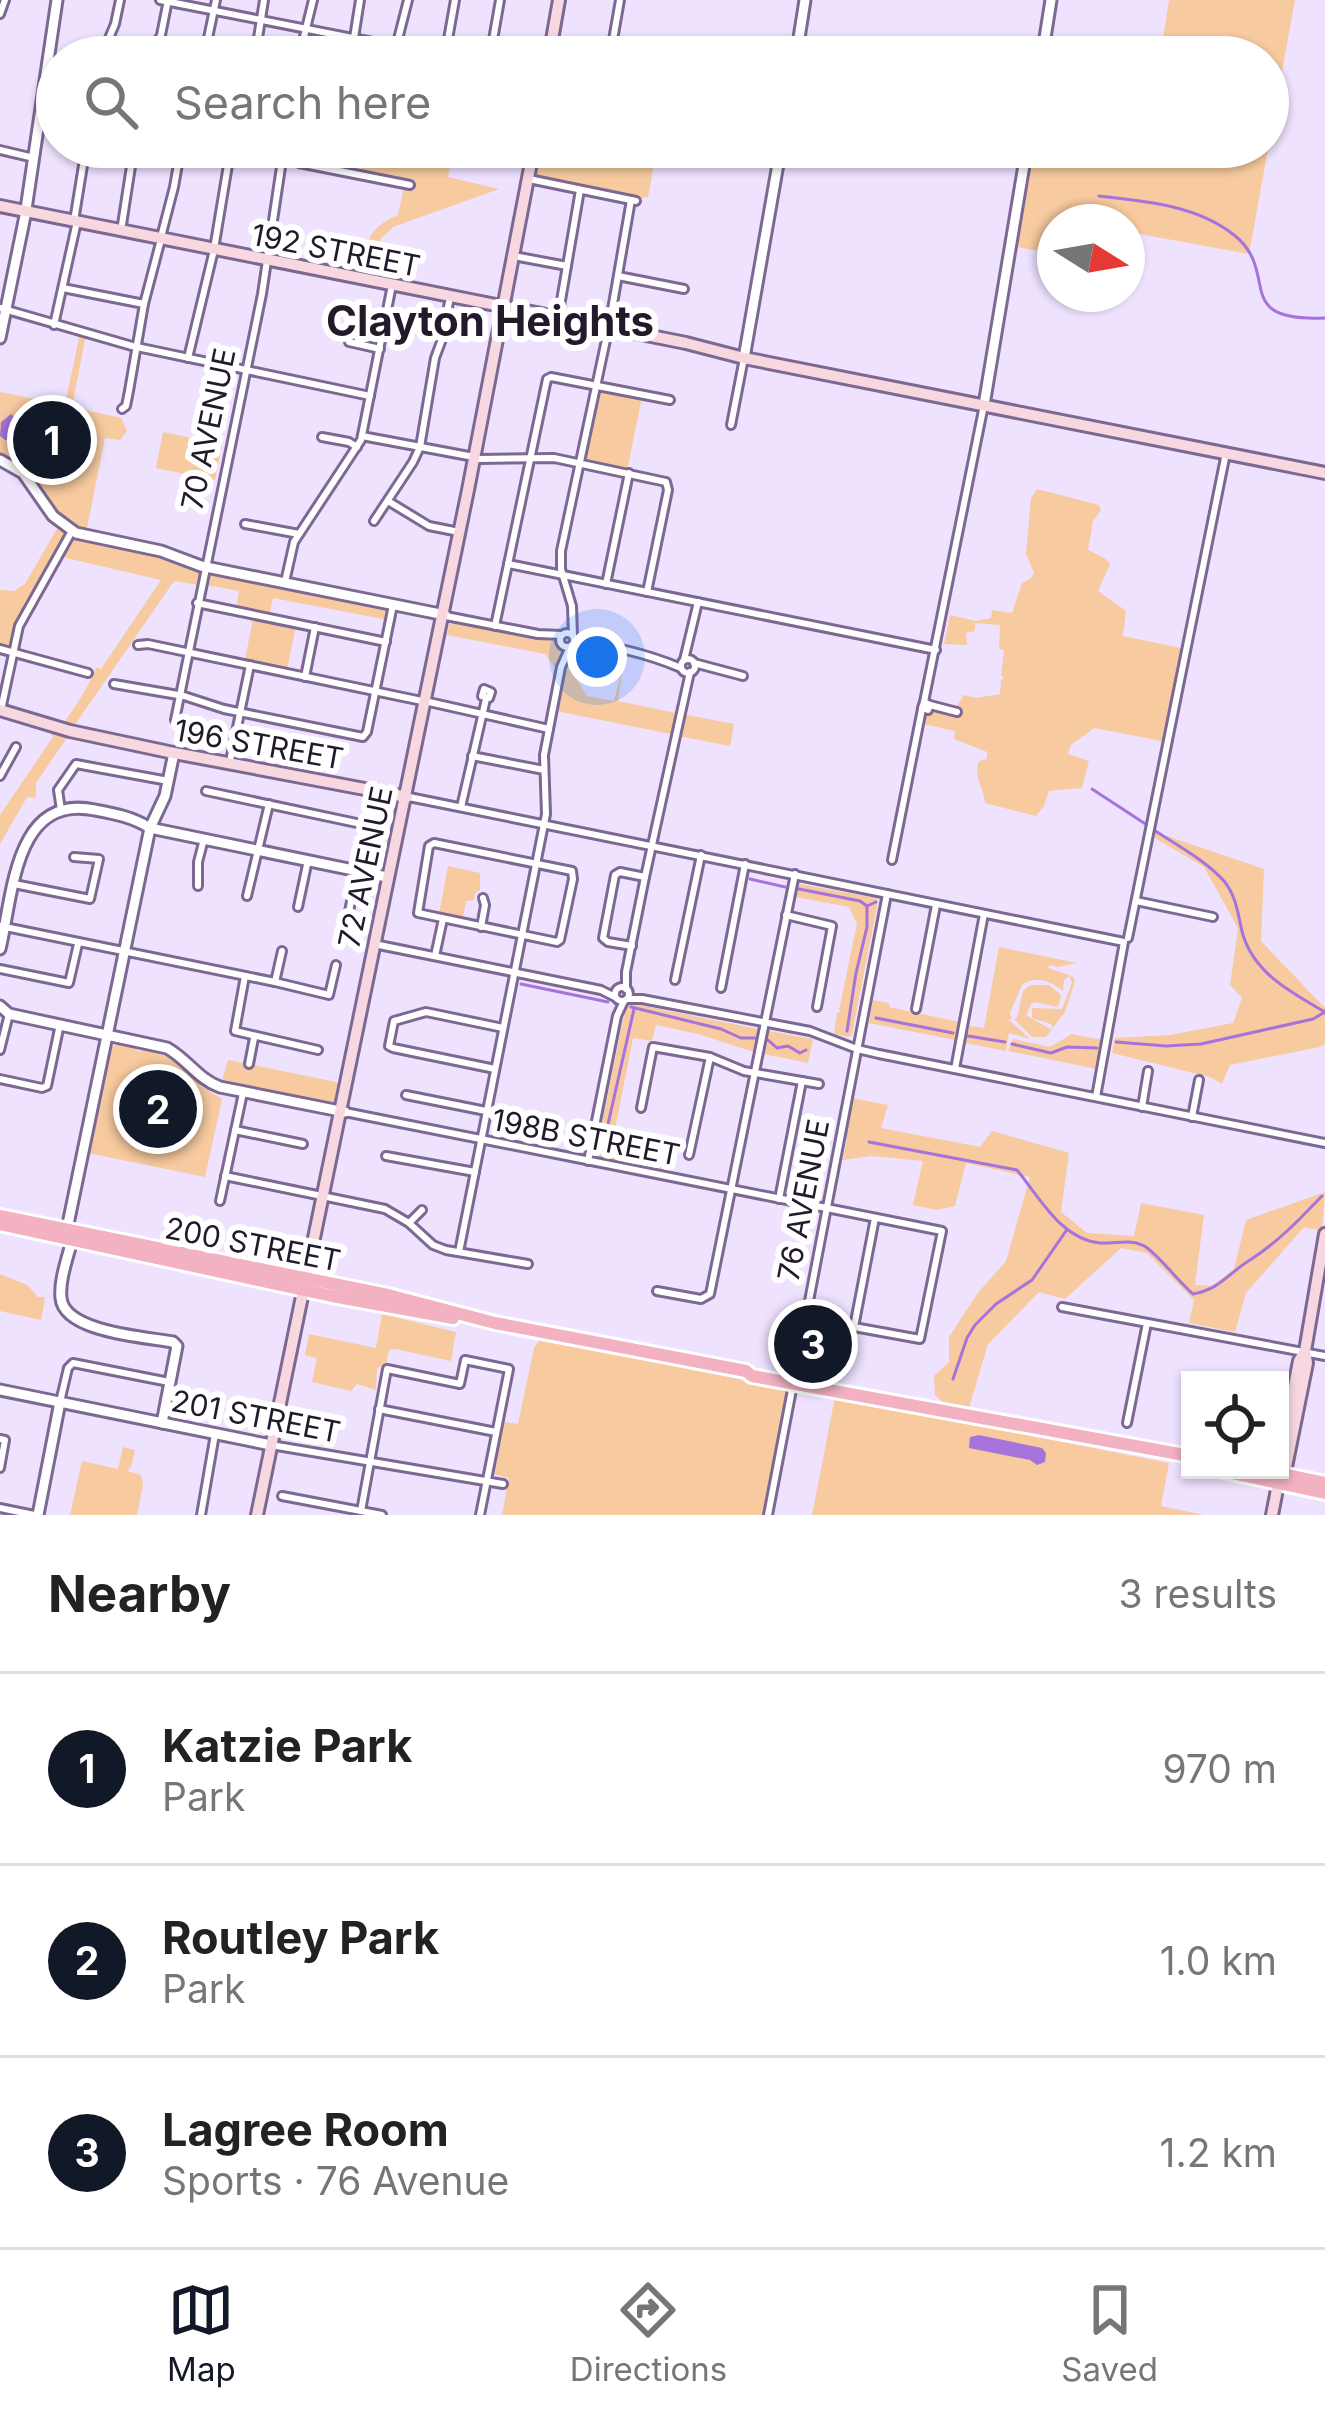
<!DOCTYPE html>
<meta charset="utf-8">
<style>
body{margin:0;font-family:Inter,sans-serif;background:#f6f6f6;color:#222}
.controls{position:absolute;right:36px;bottom:36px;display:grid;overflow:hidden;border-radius:0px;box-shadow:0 3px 9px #0004}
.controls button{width:108px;height:108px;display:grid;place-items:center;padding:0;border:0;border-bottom:3px solid #e0e0e0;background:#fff;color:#222;font:60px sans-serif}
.compass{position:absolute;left:1037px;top:204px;width:108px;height:108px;border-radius:50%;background:#fff;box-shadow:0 3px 9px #0004;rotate:101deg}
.you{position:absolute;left:597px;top:657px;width:42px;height:42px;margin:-30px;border:9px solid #fff;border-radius:50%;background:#1a73e8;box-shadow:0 0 0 18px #1a73e833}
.badge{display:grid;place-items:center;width:78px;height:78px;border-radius:50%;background:#111827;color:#fff;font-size:39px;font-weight:700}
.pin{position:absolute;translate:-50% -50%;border:6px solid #fff;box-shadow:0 3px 12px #0006}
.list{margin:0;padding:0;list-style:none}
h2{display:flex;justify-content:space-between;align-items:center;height:156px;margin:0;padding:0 48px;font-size:51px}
h2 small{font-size:39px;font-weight:400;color:#767676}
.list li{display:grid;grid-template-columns:78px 1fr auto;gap:36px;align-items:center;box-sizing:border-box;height:192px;padding:0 48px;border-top:3px solid #e0e0e0}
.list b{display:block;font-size:45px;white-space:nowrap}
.list p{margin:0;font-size:39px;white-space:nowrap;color:#767676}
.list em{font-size:39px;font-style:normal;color:#767676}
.icon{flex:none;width:66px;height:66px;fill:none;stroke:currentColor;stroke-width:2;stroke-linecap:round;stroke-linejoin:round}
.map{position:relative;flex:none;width:1325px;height:1515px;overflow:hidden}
.search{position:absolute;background:#fff;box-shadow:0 3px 9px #0004;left:36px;right:36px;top:36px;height:132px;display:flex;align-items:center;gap:30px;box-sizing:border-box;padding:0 42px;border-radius:66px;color:#767676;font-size:45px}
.sheet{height:732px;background:#fff}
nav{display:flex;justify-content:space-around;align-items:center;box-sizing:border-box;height:168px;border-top:3px solid #e0e0e0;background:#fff;font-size:33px;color:#767676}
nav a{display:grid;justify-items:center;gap:6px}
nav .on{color:#111827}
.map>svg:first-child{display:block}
</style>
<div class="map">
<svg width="1325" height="1515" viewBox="0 0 1325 1515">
<rect width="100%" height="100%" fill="#eee2ff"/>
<g fill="#f7ca9f">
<polygon points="1169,0 1295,0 1249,254 1134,233 1127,272 1127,222 1055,222 1055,254 1017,247 1032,147 1142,168 1146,147 1268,147 1268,57 1160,57"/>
<path d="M 365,147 L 453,147 L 448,177 L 499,189 L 393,227 L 381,238 L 370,277 L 359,275 C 368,244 365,229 398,215 L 404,187 L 412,191 L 416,185 L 411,178 L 402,181 L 360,174 Z"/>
<polygon points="536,147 569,151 578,147 657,147 648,197 635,199 536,178 533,175"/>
<polygon points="80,333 86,334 72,407 121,418 127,431 120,440 105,438 86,533 57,516 35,482 0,458 0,392 65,405"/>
<polygon points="602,389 642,397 627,471 583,461 598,390"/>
<polygon points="163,432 222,444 215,480 156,468"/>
<path d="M 1037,489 L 1099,505 L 1101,510 L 1093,521 L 1088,550 L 1106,559 L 1110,564 L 1098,591 L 1126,611 L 1123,636 L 1181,648 L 1162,741 L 1094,728 L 1071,745 L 1068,754 L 1089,761 L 1082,788 L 1049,791 L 1044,806 L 1036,816 L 985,803 C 984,787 973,779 979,761 L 987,759 L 987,752 L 954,739 L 955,731 L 923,724 L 928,711 L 956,715 L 957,706 L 964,695 L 976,698 L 1000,694 L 1001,680 L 1004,678 L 1001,675 L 1004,650 L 999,649 L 1000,625 L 975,623 L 975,631 L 966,633 L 967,645 L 944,644 L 950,615 L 975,621 L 991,618 L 992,610 L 1012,613 L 1022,583 L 1031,578 L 1034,573 L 1026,553 L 1031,498 Z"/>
<polygon points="58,527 68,535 19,617 12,646 0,647 0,590 14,591 25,584"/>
<path d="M 75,536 L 160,554 L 200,570 L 198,585 L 174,581 L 72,729 L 62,726 C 75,707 88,687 97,667 L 101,669 L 161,580 L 62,557 L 71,538 Z"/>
<polygon points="207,571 386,607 390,609 388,620 273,598 269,616 236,609 239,591 202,584"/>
<polygon points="253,618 296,627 287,669 245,660"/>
<polygon points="454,622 553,641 559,644 561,651 559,667 555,668 545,654 447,635 449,625"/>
<polygon points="625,655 618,701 676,713 671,734 556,711 564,667 570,668 587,696 614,701"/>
<polygon points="682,714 734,724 730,746 678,736"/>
<polygon points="49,730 68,736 36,783 36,798 27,797 0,844 0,815 53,737"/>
<polygon points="1155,832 1264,869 1261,941 1325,1008 1325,1044 1320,1047 1230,1065 1222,1084 1210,1077 1112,1053 1115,1038 1170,1035 1233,1023 1242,998 1230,985 1238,928 1204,867 1155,838"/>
<polygon points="448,866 480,873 480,890 475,893 474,900 466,901 463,917 478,921 439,914"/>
<polygon points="799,884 876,898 878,902 852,1034 849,1037 834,1034 837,1013 841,1011 839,1010 857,924 849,907 796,897"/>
<path d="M 999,947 L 1077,963 L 1058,967 L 1050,965 L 1048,968 L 1072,976 L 1075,981 L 1065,1012 L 1046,1037 L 1032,1037 L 1014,1019 L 1017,1018 L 1023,991 L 1030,985 L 1049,985 L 1061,995 L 1058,1007 L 1036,1002 L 1031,1004 L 1026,1015 L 1050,1029 L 1053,1027 L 1051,1024 L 1032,1018 L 1032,1008 L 1062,1009 L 1072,983 L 1070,976 L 1064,980 L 1063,991 C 1050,981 1036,975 1022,985 L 1010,1013 L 1012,1019 L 1008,1019 L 1030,1039 L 1009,1033 L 1006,1051 L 965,1043 L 970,1026 L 984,1028 Z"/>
<polygon points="873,1000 889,1003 889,1007 959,1022 955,1040 869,1023"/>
<polygon points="630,1003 758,1029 761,1027 754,1068 754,1052 698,1034 656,1025 652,1041 633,1038 612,1144 622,1146 619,1161 599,1157 596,1153 626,1005"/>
<polygon points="766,1028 769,1031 813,1039 808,1063 764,1054 759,1069"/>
<polygon points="1072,1034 1102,1040 1097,1069 1008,1051 1013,1039 1050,1047"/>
<polygon points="118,1044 132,1046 140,1052 145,1049 174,1059 201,1086 222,1099 205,1177 88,1153 111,1047"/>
<polygon points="228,1060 336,1082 340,1086 336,1102 332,1103 222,1081"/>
<polygon points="852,1098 888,1105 881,1128 980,1147 992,1131 1069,1153 1061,1212 1087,1233 1134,1236 1141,1203 1204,1215 1195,1285 1212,1286 1234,1269 1246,1220 1325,1192 1322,1231 1304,1227 1246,1293 1235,1332 1189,1323 1194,1300 1147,1253 1121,1248 1065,1299 1039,1292 988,1344 969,1408 943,1402 935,1395 934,1376 949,1362 949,1337 977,1294 1006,1261 1030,1177 966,1163 955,1206 937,1210 913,1205 923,1161 871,1156 843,1160 847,1139 845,1135"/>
<polygon points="0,1274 27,1285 38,1297 45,1297 41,1320 0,1311"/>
<polygon points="382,1314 456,1332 451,1361 395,1349 389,1350 386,1364 377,1368 376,1390 357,1384 351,1391 312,1382 317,1358 305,1355 309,1334 376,1348"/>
<polygon points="540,1339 788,1389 765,1515 502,1515 509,1478 493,1474 504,1422 518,1424 534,1348"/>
<polygon points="835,1397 1169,1463 1161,1506 1204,1515 812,1515"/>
<polygon points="123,1447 135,1450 131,1467 127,1471 141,1475 143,1484 137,1515 70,1515 82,1461 118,1469"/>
</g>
<g fill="#a673db">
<path d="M 11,414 L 22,423 L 47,423 L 58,441 L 57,452 L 45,459 C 30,445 29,440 5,440 L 0,436 L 1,422 Z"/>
<polygon points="979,1435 1042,1448 1046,1453 1045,1462 1037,1465 1030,1460 969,1448 970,1437"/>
</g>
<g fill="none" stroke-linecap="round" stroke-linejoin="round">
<g stroke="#a673db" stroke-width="3">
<path d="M 1099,196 C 1144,201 1197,205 1234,235 C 1282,273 1229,322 1325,318"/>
<polyline points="1092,789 1147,825"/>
<path d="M 1154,830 C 1178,846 1205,860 1224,881 C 1237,897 1238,916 1243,935 C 1255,974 1292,993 1325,1012"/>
<polyline points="750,879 785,887"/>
<polyline points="799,889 860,901 867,906 876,902"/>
<polyline points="521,984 608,1002"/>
<polyline points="631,1007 721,1029 741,1038 755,1038"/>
<polyline points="876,1018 953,1033"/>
<polyline points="847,1031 856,973 867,927 867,906"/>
<polyline points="968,1036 1005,1042"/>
<polyline points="768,1040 777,1048 788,1046 800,1053 806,1050"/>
<polyline points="1116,1042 1166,1046 1201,1044 1313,1019 1325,1012"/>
<polyline points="1012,1044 1051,1053 1067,1047 1097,1048"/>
<path d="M 869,1142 L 1017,1170 C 1040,1198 1061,1239 1100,1243 C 1116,1244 1132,1238 1146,1247 C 1163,1260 1177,1280 1193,1294 C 1219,1290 1230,1272 1250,1260 C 1278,1242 1299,1220 1322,1196"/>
<polyline points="602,1151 634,1009"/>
<polyline points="953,1379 967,1338 975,1325 996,1304 1032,1280 1066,1231"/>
</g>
<g stroke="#7c6893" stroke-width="12">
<g id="minor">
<polyline points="160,0 449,57"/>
<polyline points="0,14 5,0"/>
<polyline points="354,38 360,0"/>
<polyline points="396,47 408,0"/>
<polyline points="445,56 455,0"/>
<polyline points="101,57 115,24 120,0"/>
<polyline points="149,57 161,35 168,0"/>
<polyline points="204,57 216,0"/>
<polyline points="255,57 264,0"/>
<polyline points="299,57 313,0"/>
<polyline points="490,57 500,0"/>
<polyline points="610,57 620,0"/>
<polyline points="44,92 57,95"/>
<polyline points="256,147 299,163 410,185"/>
<polyline points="0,150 34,158"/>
<polyline points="529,179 636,201"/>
<polyline points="74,221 86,147"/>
<polyline points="121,231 134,147"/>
<polyline points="161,237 174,187 181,147"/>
<polyline points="214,249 231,147"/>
<polyline points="519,257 567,266"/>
<polyline points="618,276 684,289"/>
<polyline points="63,288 144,304"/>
<polyline points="0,308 132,346 370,396"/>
<polyline points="558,318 580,190"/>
<polyline points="54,325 76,226"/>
<polyline points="349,342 380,349"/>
<polyline points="188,358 213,254"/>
<polyline points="122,409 126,406 129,391 144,304 160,243"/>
<polyline points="731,425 744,358"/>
<polyline points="362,436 474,457"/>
<polyline points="322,437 349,442 357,447"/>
<polyline points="479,459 554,458 666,482 668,490 647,592"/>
<polyline points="388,501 429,526 459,532"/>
<polyline points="374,521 413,462 420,447 435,358 441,342 449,302"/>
<polyline points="245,524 299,534"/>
<polyline points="508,564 936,650"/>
<polyline points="285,582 294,542 361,440 391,290"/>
<polyline points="606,584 629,473"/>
<polyline points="197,603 386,642"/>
<polyline points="446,616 538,634 562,635"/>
<polyline points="495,626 547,379 551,377 670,400"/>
<circle cx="567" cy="640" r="7"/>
<polyline points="573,636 572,606 561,569 561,551 610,321 631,200"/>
<polyline points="138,645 148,644 422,701"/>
<path d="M 572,645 C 606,642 650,655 681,668"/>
<polyline points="0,649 88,673"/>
<circle cx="688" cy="666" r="7"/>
<polyline points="684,660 698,602"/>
<polyline points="694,663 743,676"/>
<polyline points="305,677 315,627"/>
<polyline points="114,684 184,696 224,709 363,737 367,732 393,605"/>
<polygon points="484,689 491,692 489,698 482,696"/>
<polyline points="429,702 549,729"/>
<polyline points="924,702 984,405"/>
<polygon points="924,702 930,705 928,710 922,708"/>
<polyline points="930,705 957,712"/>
<polyline points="1,710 19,626 72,531"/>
<polyline points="175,720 262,294 284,147"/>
<polyline points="472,756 544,770"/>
<polyline points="230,761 250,665"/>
<polyline points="0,776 16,747"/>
<polyline points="206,791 366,825"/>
<polyline points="409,797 1124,942 1096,1097"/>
<polyline points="461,807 486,699"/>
<polyline points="61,810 58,790 76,764 163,780"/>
<polygon points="434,843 572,871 573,879 560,940 557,942 418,913 429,846"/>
<polyline points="892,860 922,709"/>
<polyline points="14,884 90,899 99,859 74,857"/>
<polyline points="198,886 198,862 204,839"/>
<polyline points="247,896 269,804"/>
<polyline points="1136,901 1213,917"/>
<polyline points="298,907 308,860"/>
<polyline points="786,915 832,926 817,1007"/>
<polyline points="348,917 357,870"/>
<polyline points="0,926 275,982 329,995 336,965"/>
<polyline points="481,927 485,905 483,898"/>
<polyline points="1128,938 1226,453"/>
<polyline points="379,945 601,990 615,997"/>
<polyline points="632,946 608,942 603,938 615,875 620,872 645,877"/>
<polyline points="435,956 443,919"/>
<polyline points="0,969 69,983 78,944"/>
<polyline points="245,976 235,1031 318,1050"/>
<polyline points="675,980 701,855"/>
<polyline points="275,982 282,951"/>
<circle cx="622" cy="994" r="7"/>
<polyline points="721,988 745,864"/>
<polyline points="626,989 626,972 645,877 690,672"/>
<polyline points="627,999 642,999 810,1031 857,1049 879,1054 1325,1143"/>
<polyline points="916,1009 936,905"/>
<polyline points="0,1050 9,1014"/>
<polyline points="249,1064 254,1038"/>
<polyline points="495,1069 393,1048 389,1046 394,1021 426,1012 503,1028"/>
<polyline points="955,1069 984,914"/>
<polyline points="0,1079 42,1088 47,1086 60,1024"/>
<polyline points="406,1095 486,1111"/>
<polyline points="1142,1107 1148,1071"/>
<polyline points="641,1108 653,1047 710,1057 744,1071 819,1084"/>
<polyline points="345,1112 942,1231 920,1339 854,1327 875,1218"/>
<polyline points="1192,1117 1199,1080"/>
<polyline points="235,1130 303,1144"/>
<polyline points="689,1155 710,1057"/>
<polyline points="386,1156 475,1172"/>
<polyline points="588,1161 617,1016 624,1001"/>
<polyline points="225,1176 385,1209 409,1223 433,1245 446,1250 528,1264"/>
<polyline points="779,1199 802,1081"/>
<polyline points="220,1201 243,1093"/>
<polyline points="409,1223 422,1210"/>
<polyline points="459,1252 546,814 544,755 561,667 570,647"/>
<polyline points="657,1291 701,1299 710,1294 795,874"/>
<polyline points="1062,1307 1325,1356"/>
<polyline points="60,1402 68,1368 73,1363 169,1382"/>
<polyline points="379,1409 496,1432"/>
<polyline points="1127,1423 1147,1323"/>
<polyline points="0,1439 5,1440 0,1468"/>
<polyline points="271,1445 503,1484"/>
<polyline points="282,1496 382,1515"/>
<polyline points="0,1508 34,1515"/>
<polyline points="361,1511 387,1369 460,1384 465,1360 509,1369 480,1515"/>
<polyline points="201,1515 215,1434"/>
<polyline points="768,1515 887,894"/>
</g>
</g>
<g stroke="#7c6893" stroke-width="15">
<g id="tertiary">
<polyline points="796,57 805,0"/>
<polyline points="1042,57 1051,0"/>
<polyline points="0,338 25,216 57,0"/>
<polyline points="744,358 781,147"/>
<polyline points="984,405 1027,147"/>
<polyline points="0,460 23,473 53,516 76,533 161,551 201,566 445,615"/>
<path d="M 0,949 C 13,896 14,793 95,810 C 116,814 132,817 150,828 L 387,877"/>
<path d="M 0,1006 L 9,1014 L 167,1048 C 187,1059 198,1079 220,1087 L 345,1112"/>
<polyline points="67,1229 150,828 165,796 174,753"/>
<path d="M 72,1240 C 68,1257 59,1280 61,1298 C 64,1332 145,1337 173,1342 L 177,1346 L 162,1423"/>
<polyline points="0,1390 271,1445"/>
<polyline points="38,1515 60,1402"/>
</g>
</g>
<g stroke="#7c6893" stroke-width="16">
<g id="secondary">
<polyline points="549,57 559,0"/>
<polyline points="0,206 686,343 744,358 1325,473"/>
<polyline points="0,710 70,731 169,752 407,797"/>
<polyline points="1280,1458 1299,1361 1305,1351"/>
<polyline points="257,1515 468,490 534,147"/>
<polyline points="1272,1515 1280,1474 1286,1467 1307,1363 1305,1351 1325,1234"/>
</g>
</g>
<g stroke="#fff" stroke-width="18">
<g id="primary">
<polyline points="0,1216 388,1295 495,1323 746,1371 752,1376 1190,1456"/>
<polyline points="0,1224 332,1296 453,1318"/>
<polyline points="1218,1470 1325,1493"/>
<polyline points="1262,1470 1325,1483"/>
</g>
</g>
<use href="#minor" stroke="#fff" stroke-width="6"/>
<use href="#tertiary" stroke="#fff" stroke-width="9"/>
<use href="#secondary" stroke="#f8d8e0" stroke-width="10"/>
<use href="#primary" stroke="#f2b2c2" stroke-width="12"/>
</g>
<g text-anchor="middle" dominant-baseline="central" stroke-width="12" stroke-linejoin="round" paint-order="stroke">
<g font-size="30" fill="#221a2b" stroke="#fff">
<text transform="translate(336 250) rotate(11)">192 STREET</text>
<text transform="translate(208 429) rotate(-78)">70 AVENUE</text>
<text transform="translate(259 744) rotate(10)">196 STREET</text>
<text transform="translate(365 867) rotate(-78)">72 AVENUE</text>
<text transform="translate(586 1137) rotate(11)">198B STREET</text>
<text transform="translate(803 1200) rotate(-79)">76 AVENUE</text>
<text transform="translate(253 1244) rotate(11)">200 STREET</text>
<text transform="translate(256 1416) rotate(11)">201 STREET</text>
</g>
<g font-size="42" font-weight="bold" fill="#221a2b" stroke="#fff">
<text x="490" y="320">Clayton Heights</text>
</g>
</g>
</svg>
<div class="controls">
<button><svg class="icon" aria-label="locate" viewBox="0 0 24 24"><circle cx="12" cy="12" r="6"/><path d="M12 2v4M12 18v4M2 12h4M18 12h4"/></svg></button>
</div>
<svg class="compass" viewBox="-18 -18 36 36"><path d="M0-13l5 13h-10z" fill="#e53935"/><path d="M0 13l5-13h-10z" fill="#767676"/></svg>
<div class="you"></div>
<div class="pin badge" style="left:52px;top:440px">1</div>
<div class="pin badge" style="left:158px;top:1109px">2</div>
<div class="pin badge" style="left:813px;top:1344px">3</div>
<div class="search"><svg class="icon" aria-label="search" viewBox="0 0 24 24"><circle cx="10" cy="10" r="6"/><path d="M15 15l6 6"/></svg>Search here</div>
</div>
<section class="sheet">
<h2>Nearby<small>3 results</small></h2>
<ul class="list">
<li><span class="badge">1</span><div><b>Katzie Park</b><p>Park</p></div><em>970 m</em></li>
<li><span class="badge">2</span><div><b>Routley Park</b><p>Park</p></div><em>1.0 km</em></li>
<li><span class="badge">3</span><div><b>Lagree Room</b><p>Sports · 76 Avenue</p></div><em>1.2 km</em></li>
</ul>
</section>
<nav>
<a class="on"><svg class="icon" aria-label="map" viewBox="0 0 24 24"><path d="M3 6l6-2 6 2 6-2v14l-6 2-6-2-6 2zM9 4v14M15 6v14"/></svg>Map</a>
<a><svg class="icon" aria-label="directions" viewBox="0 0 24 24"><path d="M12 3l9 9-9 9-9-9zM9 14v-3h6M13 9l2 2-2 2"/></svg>Directions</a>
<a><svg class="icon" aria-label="saved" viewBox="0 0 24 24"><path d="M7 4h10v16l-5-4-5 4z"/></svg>Saved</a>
</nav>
